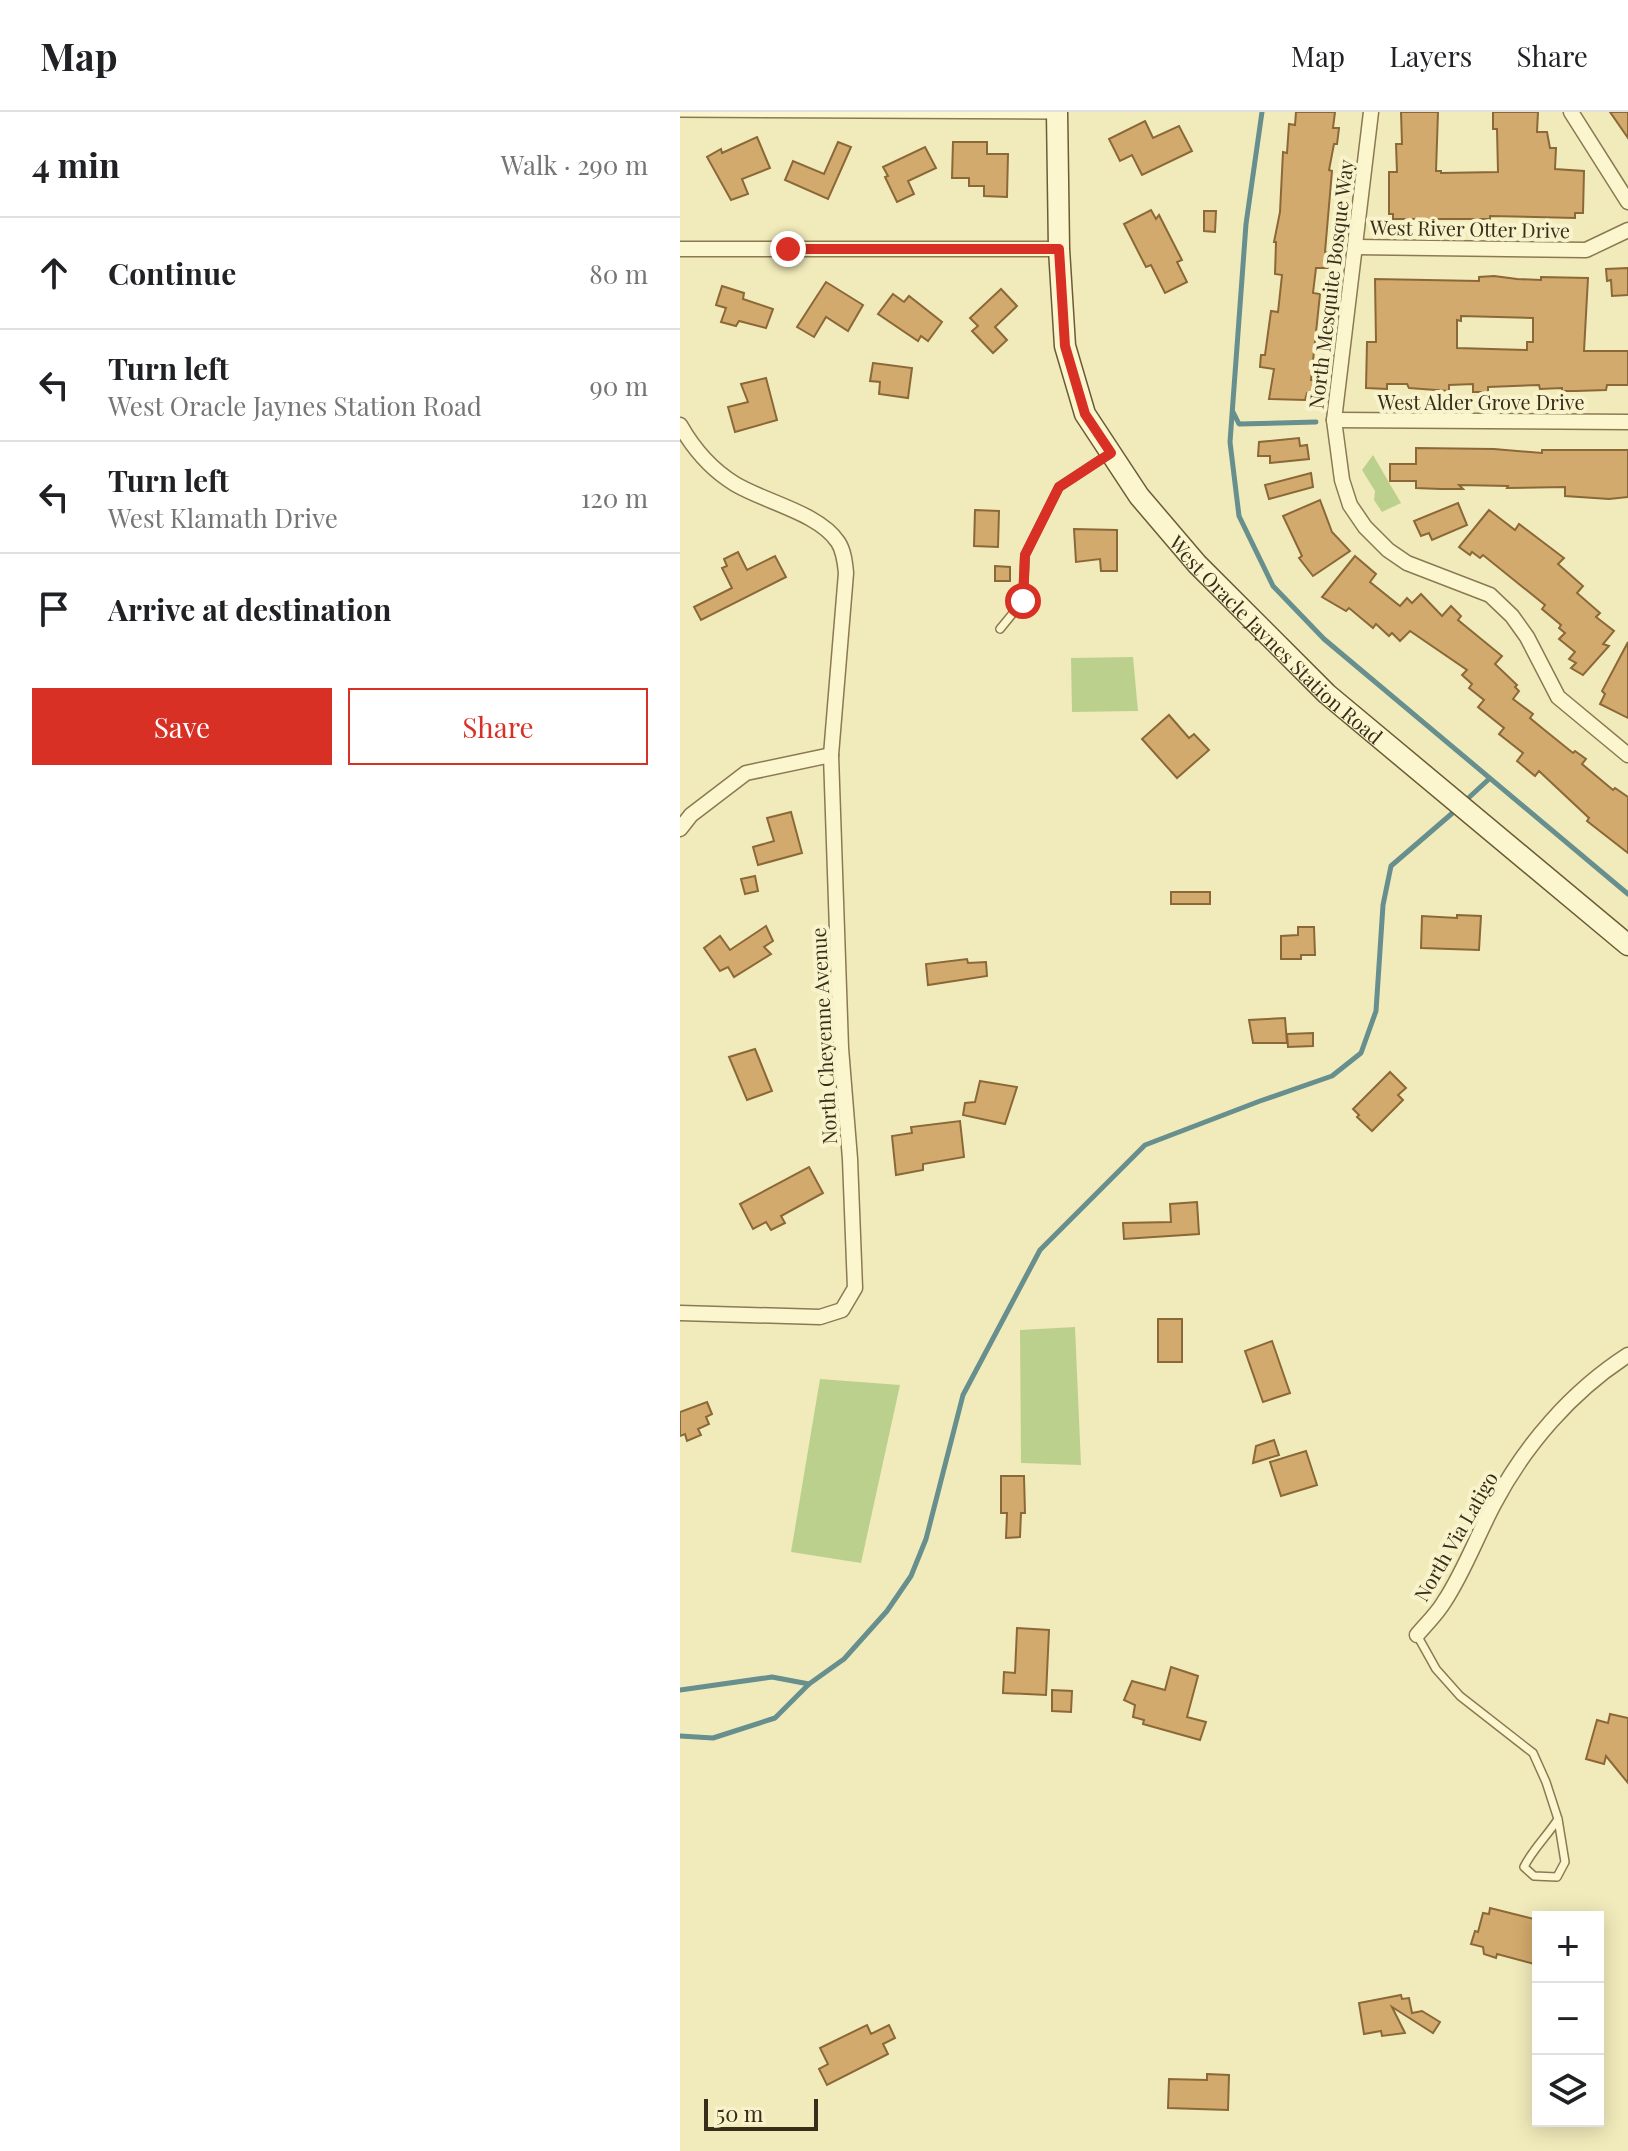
<!DOCTYPE html>
<meta charset="utf-8">
<style>
body{margin:0;font-family:"Playfair Display",serif;background:#f2f2f2;color:#202124}
.controls{position:absolute;right:24px;bottom:24px;display:grid;overflow:hidden;border-radius:0px;box-shadow:0 4px 20px #0003}
.controls button{width:72px;height:72px;display:grid;place-items:center;padding:0;border:0;border-bottom:2px solid #e0e0e0;background:#fff;color:#202124;font:40px sans-serif}
.scale{position:absolute;left:24px;bottom:20px;width:114px;box-sizing:border-box;padding-left:8px;border:4px solid #372d1a;border-top:0;font-size:22px;line-height:28px;white-space:nowrap;color:#372d1a;-webkit-text-stroke:6px #f8f3cb;paint-order:stroke}
.stop{position:absolute;width:24px;height:24px;margin:-18px;border:6px solid #d93025;border-radius:50%;background:#fff}
.stop.end{background:#d93025;border-color:#fff;box-shadow:0 2px 8px #0008}
.list{margin:0;padding:0;list-style:none}
h2{display:flex;justify-content:space-between;align-items:center;height:104px;margin:0;padding:0 32px;font-size:34px}
h2 small{font-size:26px;font-weight:400;color:#757577}
.list li{display:grid;grid-template-columns:52px 1fr auto;gap:24px;align-items:center;box-sizing:border-box;height:112px;padding:0 32px;border-top:2px solid #e0e0e0}
.list b{display:block;font-size:30px;white-space:nowrap}
.list p{margin:0;font-size:26px;white-space:nowrap;color:#757577}
.list em{font-size:26px;font-style:normal;color:#757577}
.actions{display:flex;gap:16px;padding:24px 32px}
.actions a{flex:1;padding:18px 0;border:2px solid #d93025;border-radius:0px;text-align:center;font-size:28px;color:#d93025}
.actions .main{background:#d93025;color:#fff}
.icon{flex:none;width:44px;height:44px;fill:none;stroke:currentColor;stroke-width:2;stroke-linecap:round;stroke-linejoin:round}
.map{position:relative;flex:none;width:948px;height:2039px;overflow:hidden}
header{display:flex;align-items:center;gap:48px;box-sizing:border-box;height:112px;padding:0 40px;background:#fff;border-bottom:2px solid #e0e0e0}
header strong{font-size:38px}
nav{display:flex;gap:44px;margin-inline-start:auto;font-size:28px}
main{display:flex}
aside{flex:1;background:#fff}
.map>svg:first-child{display:block}
</style>
<header>
<strong>Map</strong>
<nav><a>Map</a><a>Layers</a><a>Share</a></nav>
</header>
<main>
<aside>
<h2>4 min<small>Walk · 290 m</small></h2>
<ul class="list">
<li><svg class="icon" aria-label="ahead" viewBox="0 0 24 24"><path d="M12 20V5M6 11l6-6 6 6"/></svg><div><b>Continue</b></div><em>80 m</em></li>
<li><svg class="icon" aria-label="left" viewBox="0 0 24 24"><path d="M17 20v-9H6M10 6l-5 5 5 5"/></svg><div><b>Turn left</b><p>West Oracle Jaynes Station Road</p></div><em>90 m</em></li>
<li><svg class="icon" aria-label="left" viewBox="0 0 24 24"><path d="M17 20v-9H6M10 6l-5 5 5 5"/></svg><div><b>Turn left</b><p>West Klamath Drive</p></div><em>120 m</em></li>
<li><svg class="icon" aria-label="arrive" viewBox="0 0 24 24"><path d="M6 21V4h12l-3 4 3 4H6"/></svg><div><b>Arrive at destination</b></div></li>
</ul>
<div class="actions"><a class="main">Save</a><a>Share</a></div>
</aside>
<div class="map">
<svg width="948" height="2039" viewBox="0 0 948 2039">
<rect width="100%" height="100%" fill="#f1ebbb"/>
<g fill="#bcd08e">
<polygon points="693,343 721,391 702,400 694,388 695,379 682,358"/>
<polygon points="453,545 458,599 392,600 391,546"/>
<polygon points="395,1215 401,1353 341,1351 340,1218"/>
<polygon points="140,1267 220,1273 181,1451 111,1440"/>
</g>
<g fill="none" stroke-linecap="round" stroke-linejoin="round">
<g stroke="#678f8d" stroke-width="5">
<polyline points="582,0 566,112 550,330 559,404 593,474 644,527 948,782"/>
<polyline points="553,300 559,312 636,310"/>
<polyline points="783,691 809,667"/>
<polyline points="0,1578 92,1565 129,1572"/>
<polyline points="0,1624 33,1626 95,1606 129,1572 164,1547 207,1499 231,1464 246,1427 283,1283 360,1138 465,1033 580,989 652,964 681,941 696,899 703,793 711,754 776,698"/>
</g>
</g>
<g fill="#d3aa6d" stroke="#8b6837" stroke-width="2" fill-rule="evenodd">
<polygon points="616,0 655,0 653,16 659,16 657,32 654,32 649,58 652,59 645,140 651,141 648,156 636,156 633,181 640,182 631,268 637,268 635,282 627,281 625,288 589,287 594,257 580,255 581,243 585,243 591,199 598,200 602,163 595,162 596,130 594,130 600,100 603,40 607,41 609,12 615,13"/>
<polygon points="721,0 758,0 756,59 761,59 761,61 818,60 817,17 813,17 813,0 858,0 857,20 867,20 870,36 876,36 875,57 904,59 903,101 895,101 895,106 810,104 810,107 713,107 713,102 709,102 709,60 717,60 716,32 722,32"/>
<polygon points="930,0 948,0 948,26"/>
<polygon points="465,9 473,26 499,14 512,39 462,63 452,43 440,49 429,27"/>
<polygon points="77,25 90,56 62,67 68,82 51,88 27,45 41,37 42,41"/>
<polygon points="158,30 171,35 148,87 105,68 113,49 144,62"/>
<polygon points="273,30 307,30 307,42 328,42 327,85 304,84 304,74 289,74 289,66 272,66"/>
<polygon points="245,35 256,56 228,69 234,82 217,90 205,65 208,64 203,55"/>
<polygon points="471,98 476,107 479,103 502,148 497,150 507,170 485,181 471,153 466,155 444,112"/>
<polygon points="524,99 536,99 535,120 524,119"/>
<polygon points="948,156 948,183 932,184 931,168 927,169 926,157"/>
<path d="M 814,164 L 837,167 L 861,168 L 861,165 L 908,166 L 904,239 L 948,239 L 948,273 L 927,273 L 926,278 L 896,279 L 882,279 L 882,276 L 860,277 L 859,273 L 808,275 L 808,280 L 793,280 L 793,272 L 769,273 L 769,279 L 729,276 L 727,272 L 707,272 L 707,277 L 686,276 L 687,230 L 696,230 L 695,167 L 799,169 L 799,165 ZM 781,204 L 853,206 L 853,230 L 847,230 L 847,238 L 777,236 L 777,208 L 781,209 Z"/>
<polygon points="146,170 183,193 168,219 146,205 134,225 117,215"/>
<polygon points="42,174 64,181 63,187 93,197 86,216 59,209 56,214 41,210 46,196 36,193"/>
<polygon points="321,177 337,194 315,215 327,228 313,241 292,219 298,214 290,206"/>
<polygon points="213,182 224,190 229,184 262,210 248,229 241,224 238,229 198,202"/>
<polygon points="193,251 232,256 228,286 199,282 200,270 190,269"/>
<polygon points="86,266 97,308 55,320 48,295 68,290 61,272"/>
<polygon points="619,326 620,334 627,333 629,347 590,351 590,344 578,344 579,330"/>
<polygon points="736,336 814,337 862,341 862,338 948,338 948,385 929,387 885,384 885,375 827,376 828,374 779,373 783,377 761,377 736,376 736,369 710,369 710,352 736,352"/>
<polygon points="631,361 633,375 589,387 585,373"/>
<polygon points="640,388 652,420 670,439 633,464 619,446 622,444 603,404"/>
<polygon points="778,391 787,413 752,428 749,421 741,424 734,409"/>
<polygon points="295,398 319,399 318,435 294,434"/>
<polygon points="809,398 835,418 839,412 884,446 878,452 903,474 897,481 920,501 916,505 934,519 923,532 929,534 903,563 891,556 896,551 889,547 895,540 879,527 885,521 879,516 881,513 862,497 865,493 803,443 800,446 792,440 790,443 779,435"/>
<polygon points="394,417 437,418 437,459 421,459 420,447 396,450"/>
<polygon points="58,440 67,458 95,444 106,465 21,508 14,495 52,476 42,456 47,454 44,447"/>
<polygon points="675,444 696,462 690,470 720,494 727,486 732,491 741,482 762,504 771,494 781,504 778,508 822,544 815,552 837,573 835,575 839,579 833,587 853,602 850,606 862,616 893,641 895,639 906,647 902,652 933,678 935,676 948,685 948,741 907,709 909,706 859,659 855,664 837,649 843,641 819,622 824,616 798,595 804,588 789,576 792,572 782,563 787,558 730,519 720,529 712,521 709,524 696,512 693,516 669,496 666,499 642,485"/>
<polygon points="315,454 330,455 330,469 315,469"/>
<polygon points="948,530 948,606 920,592 925,582 922,579"/>
<polygon points="489,603 509,626 514,622 529,638 497,666 462,627"/>
<polygon points="111,700 122,741 78,753 73,735 94,729 87,706"/>
<polygon points="75,764 78,779 65,782 61,767"/>
<rect x="491" y="780" width="39" height="12"/>
<polygon points="777,803 801,804 799,838 741,836 742,804 777,806"/>
<polygon points="86,814 93,829 84,835 91,842 54,865 48,855 40,859 24,836 40,824 50,838"/>
<polygon points="618,815 634,815 635,843 621,843 621,847 601,847 601,824 618,823"/>
<polygon points="287,847 288,851 306,850 307,864 248,873 246,852"/>
<polygon points="605,906 607,931 573,931 569,908"/>
<polygon points="633,921 633,934 608,935 607,922"/>
<polygon points="75,937 92,979 67,988 49,945"/>
<polygon points="710,960 726,976 718,983 723,988 692,1019 677,1005 679,1003 673,997"/>
<polygon points="300,969 337,975 325,1012 283,1003 285,991 295,990"/>
<polygon points="280,1009 284,1045 243,1052 243,1058 216,1063 212,1024 232,1021 231,1015"/>
<polygon points="129,1055 143,1081 101,1104 105,1111 91,1118 86,1110 73,1117 60,1092"/>
<polygon points="517,1090 519,1122 444,1127 443,1111 491,1110 490,1092"/>
<rect x="478" y="1207" width="24" height="43"/>
<polygon points="592,1229 610,1281 583,1290 565,1239"/>
<polygon points="27,1290 32,1302 26,1305 29,1312 18,1317 21,1323 7,1329 5,1322 0,1324 0,1300"/>
<polygon points="594,1328 599,1343 573,1351 576,1334"/>
<polygon points="626,1339 637,1373 601,1384 590,1350"/>
<polygon points="321,1364 344,1364 345,1401 341,1401 340,1425 326,1426 327,1401 321,1401"/>
<polygon points="337,1516 369,1518 366,1583 323,1581 324,1560 335,1561"/>
<polygon points="491,1555 518,1564 507,1605 526,1610 520,1628 463,1612 464,1608 453,1605 455,1593 444,1588 452,1569 485,1578"/>
<polygon points="372,1578 392,1579 391,1600 372,1599"/>
<polygon points="930,1602 948,1606 948,1671 926,1644 924,1652 906,1647 917,1608 928,1611"/>
<polygon points="810,1796 858,1808 858,1853 817,1842 816,1846 804,1842 803,1835 791,1832 795,1819 798,1820 803,1801 809,1802"/>
<polygon points="721,1883 722,1887 729,1886 732,1901 742,1899 760,1910 753,1921 712,1895 725,1921 702,1924 701,1919 684,1922 679,1891"/>
<polygon points="187,1913 191,1922 209,1913 215,1926 203,1932 208,1942 147,1973 139,1957 148,1952 140,1936"/>
<polygon points="527,1962 549,1963 548,1998 488,1996 489,1967 527,1968"/>
</g>
<g fill="none" stroke-linecap="round" stroke-linejoin="round">
<g stroke="#8a7a53" stroke-width="10">
<g id="lane">
<polyline points="0,1 374,3"/>
<polyline points="320,517 343,489 345,443 379,375 429,342"/>
<path d="M 737,1523 L 756,1557 L 780,1584 L 853,1641 L 866,1670 L 878,1707 L 885,1750 L 877,1765 L 854,1764 L 844,1755 C 852,1738 868,1723 878,1707"/>
</g>
</g>
<g stroke="#8a7a53" stroke-width="17">
<g id="street">
<polyline points="691,0 654,308 662,368 670,393 685,415 708,438 727,451 810,483 832,504 847,525 878,585 948,643"/>
<polyline points="891,0 948,90"/>
<polyline points="675,135 906,138 948,118"/>
<polyline points="0,137 379,137"/>
<polyline points="654,308 948,310"/>
<path d="M 0,313 C 13,336 32,358 55,372 C 85,390 139,401 158,430 C 164,439 165,451 166,461 L 151,643 L 161,936 L 170,1047 L 175,1176 L 162,1198 L 140,1205 L 0,1201"/>
<polyline points="0,717 11,703 66,661 151,643"/>
<path d="M 737,1523 C 746,1512 757,1502 764,1490 C 784,1460 797,1424 814,1392 C 845,1333 892,1279 948,1243"/>
</g>
</g>
<g stroke="#6b5b37" stroke-width="23">
<g id="secondary">
<path id="s1" d="M 377,0 L 379,137 L 385,234 L 405,302 L 459,384 L 517,452 L 647,582 L 948,833"/>
</g>
</g>
<use href="#lane" stroke="#fcf6ce" stroke-width="7"/>
<use href="#street" stroke="#fcf6ce" stroke-width="14"/>
<use href="#secondary" stroke="#fcf6ce" stroke-width="20"/>
</g>
<g fill="none" stroke-linecap="round" stroke-linejoin="round">
<polyline stroke="#d93025" stroke-width="10" points="108,137 379,137 385,234 405,302 431,341 379,375 345,443 343,489"/>
</g>
<g text-anchor="middle" dominant-baseline="central" stroke-width="8" stroke-linejoin="round" paint-order="stroke">
<g font-size="20" fill="#372d1a" stroke="#f8f3cb">
<text transform="translate(790 116) rotate(1)">West River Otter Drive</text>
<text transform="translate(650 172) rotate(-83)">North Mesquite Bosque Way</text>
<text x="801" y="289">West Alder Grove Drive</text>
<text stroke="none"><textPath href="#s1" startOffset="602">West Oracle Jaynes Station Road</textPath></text>
<text transform="translate(143 924) rotate(-93)">North Cheyenne Avenue</text>
<text transform="translate(775 1424) rotate(-60)">North Via Latigo</text>
</g>
</g>
</svg>
<div class="controls">
<button>+</button>
<button>−</button>
<button><svg class="icon" aria-label="layers" viewBox="0 0 24 24"><path d="M12 4l9 5-9 5-9-5zM3 14l9 5 9-5"/></svg></button>
</div>
<div class="scale">50 m</div>
<div class="stop" style="left:343px;top:489px"></div>
<div class="stop end" style="left:108px;top:137px"></div>
</div>
</main>
